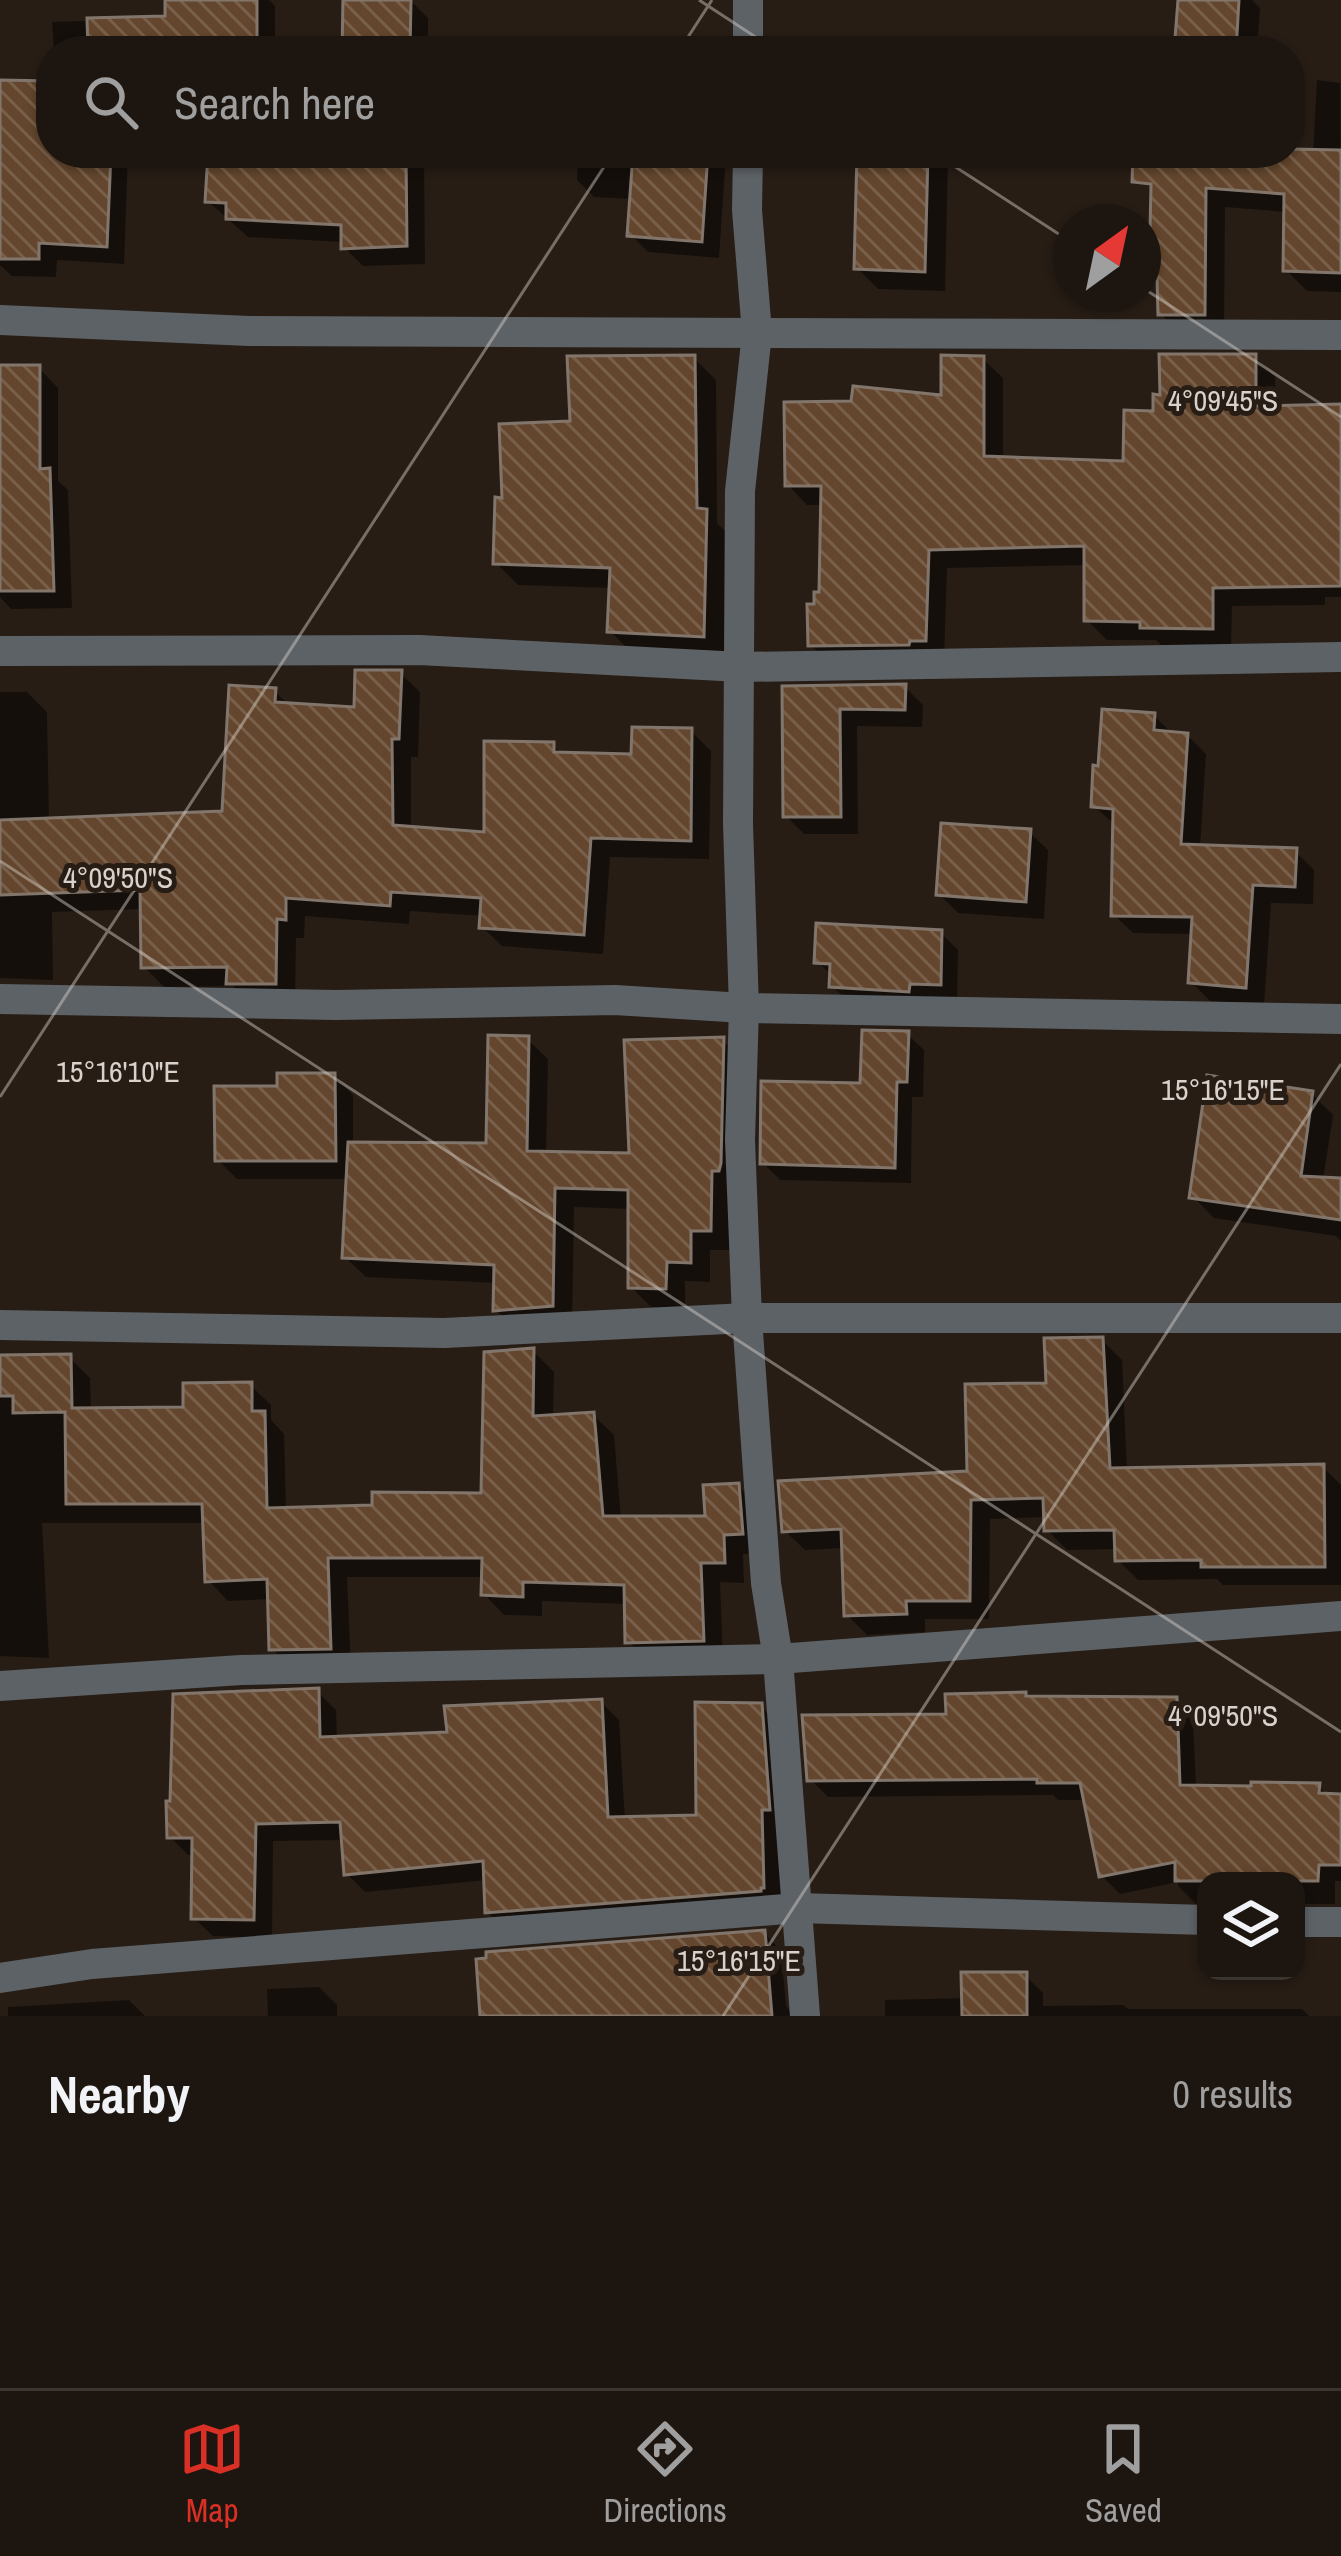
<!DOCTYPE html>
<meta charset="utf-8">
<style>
body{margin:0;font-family:"Archivo Narrow",sans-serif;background:#2a231e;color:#f1f3f6}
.controls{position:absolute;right:36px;bottom:36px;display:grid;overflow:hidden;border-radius:24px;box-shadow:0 3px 9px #0004}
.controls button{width:108px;height:108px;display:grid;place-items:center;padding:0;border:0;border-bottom:3px solid #3b3530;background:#1d1610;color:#f1f3f6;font:60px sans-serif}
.compass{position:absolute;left:1053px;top:204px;width:108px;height:108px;border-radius:50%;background:#1d1610;box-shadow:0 3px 9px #0004;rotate:33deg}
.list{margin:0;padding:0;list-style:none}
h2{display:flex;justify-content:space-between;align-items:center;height:156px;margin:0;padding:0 48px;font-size:51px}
h2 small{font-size:39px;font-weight:400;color:#a09f9f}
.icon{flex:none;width:66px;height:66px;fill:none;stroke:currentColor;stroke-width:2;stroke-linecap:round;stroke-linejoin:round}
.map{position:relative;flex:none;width:1341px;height:2016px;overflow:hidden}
.search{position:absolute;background:#1d1610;box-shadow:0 3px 9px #0004;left:36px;right:36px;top:36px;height:132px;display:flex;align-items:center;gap:30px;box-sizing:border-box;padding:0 42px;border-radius:48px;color:#a09f9f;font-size:45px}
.sheet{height:372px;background:#1d1610}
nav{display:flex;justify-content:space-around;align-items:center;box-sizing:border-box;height:168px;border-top:3px solid #3b3530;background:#1d1610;font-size:33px;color:#a09f9f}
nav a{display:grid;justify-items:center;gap:6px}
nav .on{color:#d93025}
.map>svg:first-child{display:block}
</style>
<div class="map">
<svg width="1341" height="2016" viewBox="0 0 1341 2016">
<defs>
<pattern id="building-back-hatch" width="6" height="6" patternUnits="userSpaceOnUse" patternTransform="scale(3)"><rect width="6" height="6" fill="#63462d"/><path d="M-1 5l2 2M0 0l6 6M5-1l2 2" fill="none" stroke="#79604a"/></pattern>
</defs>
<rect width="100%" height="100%" fill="#271d15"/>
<g fill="#0007">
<polygon points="168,0 269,0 275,6 275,51 54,51 52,22 168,18"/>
<polygon points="346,0 410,0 428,18 428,51 345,51"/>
<polygon points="1181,0 1252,0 1260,8 1257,51 1108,51 1108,36 1178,40"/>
<polygon points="831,41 942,42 952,51 831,51"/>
<polygon points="652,45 718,48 721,51 652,51"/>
<polygon points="1340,74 1341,292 1307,291 1286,270 1287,212 1225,207 1224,335 1182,335 1161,314 1160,284 1152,276 1154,158 1135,157 948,160 945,291 878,289 857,268 860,159 853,159 847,153 1313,152 1317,80 1340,83"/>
<polygon points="0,83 51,84 51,153 128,153 124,264 57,260 56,277 12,276 0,265"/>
<polygon points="211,153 424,153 425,264 363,266 344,247 344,242 248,237 208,201"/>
<polygon points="578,153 731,153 726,155 719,258 648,252 630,234 633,199 594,197 577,180"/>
<polygon points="1255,357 1275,377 1275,409 1341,407 1341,597 1325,597 1325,605 1232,606 1231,647 1163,647 1156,640 1107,640 1087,620 1087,565 947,568 944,660 830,665 811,645 822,595 824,505 807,505 788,485 944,398 983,359 1003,378 1003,459 1126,464 1156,414"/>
<polygon points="694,358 716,380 717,523 728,534 724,658 632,653 610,631 612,588 518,585 496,563 505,501 573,424"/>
<polygon points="0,368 39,368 58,388 58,481 68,490 72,608 11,609 0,597"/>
<polygon points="400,673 420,692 418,757 411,757 411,829 487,836 553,745 562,755 634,757 691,731 711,751 709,859 610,857 603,954 502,946 482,927 483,916 410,911 409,924 305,916 304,938 296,938 295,1003 249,1002 233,986 164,987 144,967 143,909 52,912 53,980 0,978 0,692 27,692 47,712 49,821 225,814 274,691 290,706 357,710"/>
<polygon points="905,687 923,705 922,727 857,726 858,834 804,834 786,816 785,689"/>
<polygon points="1154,716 1173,734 1187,735 1206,754 1200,848 1295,851 1314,870 1313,904 1271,903 1264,1005 1210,1001 1191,982 1194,934 1133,933 1114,915 1115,825 1094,806"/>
<polygon points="1029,832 1048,850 1044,919 958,913 939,894"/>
<polygon points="941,933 958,950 957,1000 849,1002 832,986 833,977 818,962"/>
<polygon points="907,1034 924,1050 923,1097 912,1097 911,1183 780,1180 763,1163 863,1086"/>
<polygon points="527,1039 548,1059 546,1155 632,1156 722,1040 743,1060 730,1250 710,1250 710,1282 685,1281 685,1308 651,1307 631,1287 631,1209 574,1207 572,1325 516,1330 496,1310 497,1283 366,1277 345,1257 349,1179 237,1179 218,1160 280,1089 334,1076 353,1095 353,1145 489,1146"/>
<polygon points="1312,1094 1333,1115 1323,1180 1341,1181 1341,1241 1336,1236 1214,1218 1193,1197"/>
<polygon points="1102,1340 1122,1360 1127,1471 1323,1467 1341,1485 1341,1585 1223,1585 1217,1579 1138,1580 1118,1560 1118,1549 1067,1550 1047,1530 1047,1517 990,1519 989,1619 925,1619 925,1632 867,1635 847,1615 844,1548 805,1550 785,1531 970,1474 1049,1386"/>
<polygon points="533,1351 554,1372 553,1418 593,1415 614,1435 621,1519 708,1519 738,1486 759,1506 762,1553 743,1554 744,1583 720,1582 723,1660 649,1662 628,1641 627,1604 542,1601 542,1616 504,1615 484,1594 484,1577 347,1577 351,1668 292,1669 272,1649 271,1599 228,1601 208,1580 206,1523 42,1523 49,1658 0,1656 0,1359 70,1358 90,1378 91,1410 186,1410 250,1385 271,1405 271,1420 284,1434 286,1510 375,1508 484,1496"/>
<polygon points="317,1691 336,1710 337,1740 450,1735 601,1702 619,1720 625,1820 699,1818 760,1706 779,1725 781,1906 506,1931 488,1912 487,1880 365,1892 347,1874 344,1840 273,1841 272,1938 213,1936 194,1918 195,1855 188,1855 170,1837"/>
<polygon points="1025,1695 1029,1699 1175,1700 1193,1718 1196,1788 1318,1786 1329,1796 1341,1797 1341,1881 1335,1881 1335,1904 1296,1904 1296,1881 1206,1881 1206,1904 1196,1904 1178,1886 1178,1882 1120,1894 1102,1876 1086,1800 1058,1800 1053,1795 828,1797 810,1779 949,1717"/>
<polygon points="764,1933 781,1951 786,2005 792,2016 502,2016"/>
<polygon points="1025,1975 1043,1993 1043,2006 1123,2005 1128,2009 1302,2009 1309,2016 885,2016 885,2000 965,1998"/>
<polygon points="319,1987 337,2005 337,2016 268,2016 267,1989"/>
<polygon points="129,2000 145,2016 8,2016 8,2007"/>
</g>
<g fill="url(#building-back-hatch)" stroke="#82766c" stroke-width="3">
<polygon points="165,0 257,0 257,51 88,51 87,18 165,16"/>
<polygon points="343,0 411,0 410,51 342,51"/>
<polygon points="1178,0 1239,0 1236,51 1174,51"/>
<polygon points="0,80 51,81 51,153 111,153 107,247 39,243 39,259 0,259"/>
<polygon points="1290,149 1341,150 1341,273 1283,271 1284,194 1206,188 1205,315 1158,315 1157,278 1149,277 1151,184 1132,182 1133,153 1290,153"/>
<polygon points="208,153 406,155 407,246 341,249 341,225 226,219 226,203 205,202"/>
<polygon points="633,153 708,153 702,242 627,236"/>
<polygon points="857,153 928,153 925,272 854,269"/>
<polygon points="1159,354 1256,354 1256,406 1341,404 1341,586 1213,588 1213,629 1140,628 1140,622 1084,621 1084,546 929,550 926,641 910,641 909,645 808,646 807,604 814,604 814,592 819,592 821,486 785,486 784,402 851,401 853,386 941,395 941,355 984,356 984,456 1123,461 1124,410 1153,411 1153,394 1160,395"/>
<polygon points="695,355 697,508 707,509 704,637 607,632 610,568 493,564 495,497 502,498 499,424 570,421 567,356"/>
<polygon points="0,365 40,365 40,469 50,468 54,591 0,591"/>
<polygon points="355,670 402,670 399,739 392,739 393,825 484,832 484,741 554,742 554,752 631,754 632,727 692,728 691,841 591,838 584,935 479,928 481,898 391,892 390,906 286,898 286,920 277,919 276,984 226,984 227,967 141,968 140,890 0,895 0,820 222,811 229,685 276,688 275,702 354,707"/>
<polygon points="906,684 905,710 840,709 841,817 783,817 782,686"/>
<polygon points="1102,709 1155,713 1154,730 1188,733 1181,844 1297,848 1295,887 1253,885 1246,988 1188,983 1192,917 1111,916 1113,809 1091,807 1093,765 1098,766"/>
<polygon points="941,823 1031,829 1026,902 936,895"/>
<polygon points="816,923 942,930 941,985 910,984 909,992 829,987 830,964 814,963"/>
<polygon points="862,1030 909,1031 907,1082 897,1082 895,1168 760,1164 761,1081 860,1083"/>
<polygon points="488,1035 529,1036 527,1151 629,1153 624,1040 724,1037 721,1163 719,1171 712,1171 711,1231 691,1231 691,1263 667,1262 666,1289 628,1288 628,1190 555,1188 553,1306 493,1311 494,1265 342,1258 348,1142 486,1143"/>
<polygon points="277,1073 335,1073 336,1161 215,1161 214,1086 277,1086"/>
<polygon points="1207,1075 1313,1091 1301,1176 1341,1178 1341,1220 1189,1198"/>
<polygon points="1103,1337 1110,1468 1324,1464 1325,1567 1201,1567 1201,1560 1115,1561 1114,1530 1044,1531 1043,1498 971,1500 970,1601 906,1601 907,1614 844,1616 841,1529 782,1532 778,1481 967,1471 965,1384 1046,1383 1044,1338"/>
<polygon points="534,1348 533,1416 594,1412 603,1516 705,1516 703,1485 739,1483 743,1534 724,1535 725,1563 701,1563 704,1641 625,1643 624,1585 523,1582 523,1597 481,1595 482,1558 328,1558 331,1649 269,1650 267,1579 205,1582 202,1504 66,1504 65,1412 13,1413 13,1396 0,1396 0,1355 71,1354 72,1408 183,1407 183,1383 252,1382 252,1411 265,1411 267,1508 372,1505 372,1492 481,1493 484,1352"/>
<polygon points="319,1688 320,1737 447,1732 444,1706 602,1699 608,1817 696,1815 695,1702 762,1703 770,1810 762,1810 764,1888 761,1888 761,1891 485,1913 483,1861 344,1875 340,1822 256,1824 254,1920 191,1919 192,1838 167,1838 166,1801 170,1801 173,1694"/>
<polygon points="1026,1692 1026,1696 1177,1697 1180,1785 1251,1786 1251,1782 1320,1783 1319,1793 1341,1794 1341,1865 1319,1865 1318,1881 1175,1881 1175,1862 1099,1877 1080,1783 1037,1783 1037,1779 807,1781 802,1715 946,1714 945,1694"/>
<polygon points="765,1930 772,2016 480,2016 476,1959 486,1958 486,1952"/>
<polygon points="961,1972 1027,1972 1027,2016 962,2016"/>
</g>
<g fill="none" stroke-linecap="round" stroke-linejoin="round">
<g stroke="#5d6267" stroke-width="30">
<polyline points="748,51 748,0"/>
<polyline points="748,153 747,210 757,333 740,491 738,824 744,1008 740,1140 747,1318 766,1583 778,1659 805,2016"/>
<polyline points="0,320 249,331 1341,335"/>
<polyline points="0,651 419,650 741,667 1341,657"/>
<polyline points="0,999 336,1005 615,1000 744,1008 1341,1019"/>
<polyline points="0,1325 444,1333 747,1318 1341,1318"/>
<polyline points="0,1686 241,1670 778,1659 1341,1616"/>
<polyline points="1296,1922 1341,1922"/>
<polyline points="0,1978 92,1964 798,1908 1206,1920"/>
</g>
</g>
<path fill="none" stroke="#d9d2cc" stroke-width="3" stroke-opacity="0.45" d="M 699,0 L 777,51M 679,51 L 712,0M 934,153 L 1071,242M 1143,288 L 1341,417M 0,861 L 1341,1732M 0,1097 L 613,153M 723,2016 L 1341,1064"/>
<g font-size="30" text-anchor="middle" fill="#d9d2cc" stroke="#271d15" stroke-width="10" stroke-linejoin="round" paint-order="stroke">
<text x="1223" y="411">4°09'45"S</text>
<text x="118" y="888">4°09'50"S</text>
<text x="118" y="1082">15°16'10"E</text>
<text x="1223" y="1100">15°16'15"E</text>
<text x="1223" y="1726">4°09'50"S</text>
<text x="739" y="1971">15°16'15"E</text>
</g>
</svg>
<div class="controls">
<button><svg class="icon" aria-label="layers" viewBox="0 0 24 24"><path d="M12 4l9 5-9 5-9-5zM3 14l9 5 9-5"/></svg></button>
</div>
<svg class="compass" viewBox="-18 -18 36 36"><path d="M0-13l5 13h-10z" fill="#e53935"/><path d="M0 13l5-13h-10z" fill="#a09f9f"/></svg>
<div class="search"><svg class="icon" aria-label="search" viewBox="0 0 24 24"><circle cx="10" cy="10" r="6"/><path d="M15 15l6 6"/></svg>Search here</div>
</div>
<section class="sheet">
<h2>Nearby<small>0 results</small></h2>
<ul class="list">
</ul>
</section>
<nav>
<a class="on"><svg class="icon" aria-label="map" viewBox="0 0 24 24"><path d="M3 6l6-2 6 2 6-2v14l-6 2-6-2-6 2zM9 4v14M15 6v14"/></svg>Map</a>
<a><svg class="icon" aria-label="directions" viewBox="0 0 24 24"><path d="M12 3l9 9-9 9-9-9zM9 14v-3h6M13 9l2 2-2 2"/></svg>Directions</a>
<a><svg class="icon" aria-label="saved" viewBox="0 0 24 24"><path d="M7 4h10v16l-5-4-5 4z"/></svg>Saved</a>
</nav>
